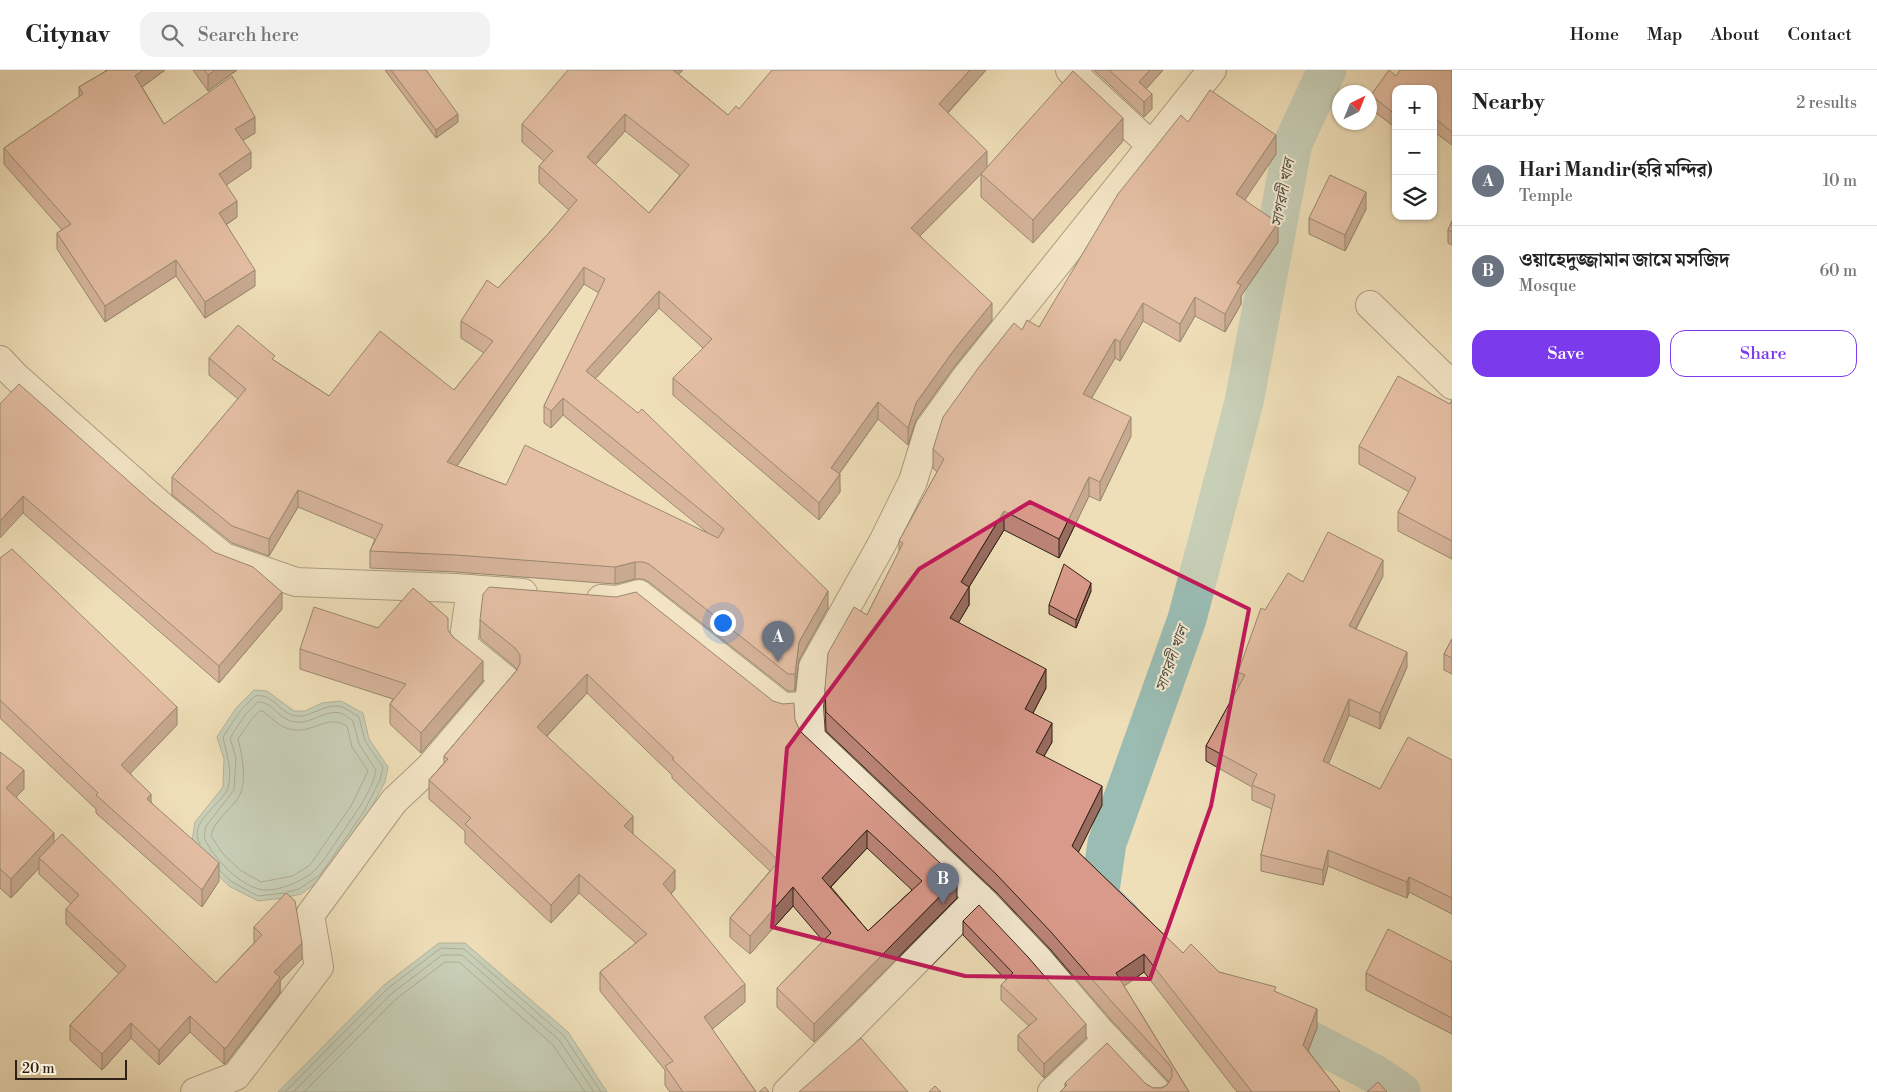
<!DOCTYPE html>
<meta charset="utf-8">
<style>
body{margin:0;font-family:"Libre Bodoni","Noto Serif Bengali",serif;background:#f2f2f2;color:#222}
.controls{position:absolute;right:15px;top:15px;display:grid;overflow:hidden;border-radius:10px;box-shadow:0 1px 4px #0004}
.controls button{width:45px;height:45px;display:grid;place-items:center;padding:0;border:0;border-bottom:1px solid #e0e0e0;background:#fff;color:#222;font:25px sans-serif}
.compass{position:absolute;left:1332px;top:15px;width:45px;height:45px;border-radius:50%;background:#fff;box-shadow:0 1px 4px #0004;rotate:43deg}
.scale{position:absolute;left:15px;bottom:12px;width:112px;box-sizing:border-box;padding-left:5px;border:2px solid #302116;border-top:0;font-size:14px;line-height:18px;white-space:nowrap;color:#302116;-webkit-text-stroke:4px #f5ead2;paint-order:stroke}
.you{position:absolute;left:722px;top:552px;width:18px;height:18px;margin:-12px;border:4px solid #fff;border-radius:50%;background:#1a73e8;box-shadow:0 0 0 8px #1a73e833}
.badge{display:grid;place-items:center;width:32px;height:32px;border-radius:50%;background:#7c3aed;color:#fff;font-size:16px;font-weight:700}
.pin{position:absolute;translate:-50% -41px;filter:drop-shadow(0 1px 2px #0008)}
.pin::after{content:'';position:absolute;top:26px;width:18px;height:15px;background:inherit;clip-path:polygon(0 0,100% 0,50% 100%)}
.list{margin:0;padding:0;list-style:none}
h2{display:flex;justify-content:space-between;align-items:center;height:65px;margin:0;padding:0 20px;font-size:21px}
h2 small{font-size:16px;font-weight:400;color:#767676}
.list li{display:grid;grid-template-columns:32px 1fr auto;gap:15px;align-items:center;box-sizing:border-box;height:90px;padding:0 20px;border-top:1px solid #e0e0e0}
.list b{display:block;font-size:19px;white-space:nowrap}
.list p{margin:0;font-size:16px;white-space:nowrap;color:#767676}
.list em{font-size:16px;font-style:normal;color:#767676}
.actions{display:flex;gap:10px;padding:15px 20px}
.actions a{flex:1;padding:11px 0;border:1px solid #7c3aed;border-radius:15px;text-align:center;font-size:18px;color:#7c3aed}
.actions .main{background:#7c3aed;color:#fff}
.icon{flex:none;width:28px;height:28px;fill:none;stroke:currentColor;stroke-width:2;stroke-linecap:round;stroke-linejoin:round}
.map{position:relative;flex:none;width:1452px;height:1022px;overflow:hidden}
header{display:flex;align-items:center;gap:30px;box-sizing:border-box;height:70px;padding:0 25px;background:#fff;border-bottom:1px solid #e0e0e0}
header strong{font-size:24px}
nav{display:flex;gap:28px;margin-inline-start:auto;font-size:18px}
.search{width:350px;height:45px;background:#f2f2f2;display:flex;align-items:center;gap:12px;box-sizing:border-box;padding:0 18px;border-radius:15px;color:#767676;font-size:19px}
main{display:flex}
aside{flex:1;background:#fff}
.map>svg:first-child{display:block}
</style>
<header>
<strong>Citynav</strong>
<div class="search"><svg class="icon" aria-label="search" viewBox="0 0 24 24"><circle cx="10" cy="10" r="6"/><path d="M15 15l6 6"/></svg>Search here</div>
<nav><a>Home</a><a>Map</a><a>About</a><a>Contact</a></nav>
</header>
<main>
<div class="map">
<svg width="1452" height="1022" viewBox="0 0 1452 1022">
<rect width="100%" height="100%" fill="#efdfb9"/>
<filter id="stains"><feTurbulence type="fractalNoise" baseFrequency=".004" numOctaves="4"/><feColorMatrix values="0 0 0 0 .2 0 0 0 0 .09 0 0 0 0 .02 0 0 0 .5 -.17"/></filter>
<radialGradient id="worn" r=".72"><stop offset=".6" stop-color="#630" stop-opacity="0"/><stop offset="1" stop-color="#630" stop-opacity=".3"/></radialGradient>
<g fill="#9abcb3" stroke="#707e74">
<polygon points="254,620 267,621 294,641 305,641 322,633 341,631 363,643 369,669 388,697 385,712 367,746 323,808 301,824 283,828 258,831 229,816 208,796 192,771 195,752 223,717 224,689 217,667 236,638"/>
<polygon points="439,873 465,873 568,962 607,1022 278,1022 384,915"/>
</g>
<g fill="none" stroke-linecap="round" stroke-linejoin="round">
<g stroke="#656e64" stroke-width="1">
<path d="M 258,632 C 271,631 279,648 291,651 C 309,657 324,639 340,643 C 344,644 349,648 353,651 L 359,674 L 376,700 C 372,722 356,742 344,760 C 335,773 326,789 315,800 C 305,811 273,824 258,819 C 235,811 215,789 204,768 L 206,756 L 234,720 L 236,688 L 230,668 L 245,645 Z"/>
<path d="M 260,641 L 263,641 C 270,647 279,656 289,659 C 313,665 327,643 347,656 L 352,677 L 368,701 L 351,736 L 310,795 L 293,806 L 261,812 L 240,800 L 223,784 L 211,766 C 214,750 230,741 238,728 C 248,713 242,684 238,669 L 251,650 Z"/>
<path d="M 200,774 C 186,753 224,732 228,718 C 233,700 226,683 223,667 L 240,641 L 255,626 C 272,623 278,640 292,645 C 309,651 325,631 342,637 C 347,639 354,644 359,647 L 365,671 L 383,697 L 380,710 L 363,743 L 320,805 L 299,819 L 287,822"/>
<polyline points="220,801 232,812 258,826 285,823"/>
<polyline points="285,1022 387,919 441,878 464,879 564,966 601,1022"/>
<polyline points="293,1022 391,924 442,885 462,885 559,970 594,1022"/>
<polyline points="304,1022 396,929 445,892 459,892 553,975 585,1022"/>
</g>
<g stroke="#9abcb3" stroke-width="39">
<polyline points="1121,848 1099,827 1107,773 1187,549 1244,332 1293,73 1327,0"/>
<polyline points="1266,947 1373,1003 1401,1022"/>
</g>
<g stroke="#60503f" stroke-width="30">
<g id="minor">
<polyline points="1070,0 1152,76"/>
<polyline points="1370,235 1452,315"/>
<polyline points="0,290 15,306 167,441 224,487 296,512 455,518 523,523"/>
<polyline points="601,529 617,530 639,524 783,637 809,636"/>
<polyline points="195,1022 236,1006 319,897 310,845 394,731 429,698 505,609 463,575 471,519"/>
<polyline points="787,1022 979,827"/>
<polyline points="1052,1022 1108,969"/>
<polyline points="1157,1022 1100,961 1040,891 985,833 811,668 809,636 813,597 883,472 913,411 929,359 967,306 1212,0"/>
</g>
</g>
<use href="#minor" stroke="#f5ead2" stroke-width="28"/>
</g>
<g fill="#bb8478" stroke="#302116" fill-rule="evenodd">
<polygon points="105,0 165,0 142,17 164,54 255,63 243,70 251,98 226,115 237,147 226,155 255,216 205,248 176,206 105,252 57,179 57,163 62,160 4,94 4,78 79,27 79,17 106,1"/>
<polygon points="193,0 237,0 208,21"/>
<polygon points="385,0 426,0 458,52 436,68"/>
<path d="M 986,0 L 948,43 L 987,97 L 1123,71 L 1033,173 L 981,127 L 981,104 L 920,166 L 992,250 L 954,297 L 916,350 L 908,375 L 878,349 L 839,404 L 840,422 L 819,450 L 673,325 L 673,308 L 703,278 L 659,238 L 595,309 L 828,538 L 799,590 L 795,621 L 788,621 L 649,512 L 643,509 L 635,509 L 615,514 L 456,502 L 370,498 L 370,481 L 375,469 L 298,437 L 269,486 L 232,473 L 172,425 L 172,407 L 238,329 L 209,305 L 209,288 L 275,291 L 329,326 L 454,320 L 484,283 L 461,268 L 461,251 L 498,218 L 548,164 L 569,140 L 539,113 L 539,96 L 544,91 L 522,72 L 522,54 L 678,4 L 728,45 L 739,39 ZM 625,61 L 680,105 L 649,143 L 595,95 ZM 584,214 L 599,223 L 544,336 L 544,353 L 551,358 L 563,345 L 709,464 L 506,415 L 457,396 Z"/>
<polygon points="1094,0 1163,0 1146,19 1152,39 1144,47"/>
<polygon points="1452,0 1452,75 1433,61 1433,19 1396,19 1396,58 1371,39 1371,25 1396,6"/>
<polygon points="1188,52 1276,84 1244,130 1278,172 1241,226 1241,234 1225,262 1195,246 1180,272 1143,251 1120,291 1115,288 1091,328 1131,366 1100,431 1089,426 1059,488 1004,460 969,517 969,535 958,553 1046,618 1033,643 1052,672 1044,686 1102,735 1078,782 1183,883 1219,902 1276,922 1317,958 1308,981 1340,1022 1237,1022 1144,902 1124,916 1189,1022 1065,1018 1065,1013 1146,1014 1153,1018 1161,1018 1167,1015 1169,1012 1112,951 1051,880 996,822 826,661 825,636 825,618 867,545 899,482 899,471 937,402 933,398 933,379 1022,260 1039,257"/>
<polygon points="1366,139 1345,181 1309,164 1309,148"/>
<polygon points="1452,151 1452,175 1448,173 1448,160"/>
<polygon points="1452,330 1452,489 1398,461 1398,442 1409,422 1359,394 1359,376 1450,334"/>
<polygon points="0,334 152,432 282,539 219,613 23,443"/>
<polygon points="0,488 177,655 130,703 151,732 219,811 202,837 96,743 96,739 0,648"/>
<polygon points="1383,506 1356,559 1407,597 1380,659 1349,645 1328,694 1380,719 1452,690 1452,844 1409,822 1407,828 1328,796 1323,815 1261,801 1261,785 1272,739 1252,730 1252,717 1206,691 1206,676 1238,618 1238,602 1265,540 1303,512"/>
<polygon points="1091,521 1076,558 1049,544 1049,535"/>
<path d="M 480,550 L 795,650 L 800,661 L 957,828 L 814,972 L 777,937 L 777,918 L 823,871 L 793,836 L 750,884 L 730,867 L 730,848 L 770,801 L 672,708 L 672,705 L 587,623 L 547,666 L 633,764 L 675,819 L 671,824 L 745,932 L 712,959 L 756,1022 L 670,1022 L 665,1015 L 665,1000 L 600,921 L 600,902 L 636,873 L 579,823 L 551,853 L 465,773 L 465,761 L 429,729 L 429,710 L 444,693 L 444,686 L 517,600 L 515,597 L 480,568 ZM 867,778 L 912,820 L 868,861 L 831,817 Z"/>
<polygon points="378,558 448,560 483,611 421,683 390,654 390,634 393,629 300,599 300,579"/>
<polygon points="1452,569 1452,604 1444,600 1444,584"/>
<polygon points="0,682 24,719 16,727 54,772 216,913 254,873 254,857 302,889 280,911 280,923 226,993 224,994 190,962 159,995 131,968 102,1000 70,970 70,955 119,904 66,854 66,839 71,834 39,804 39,798 11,828 0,818"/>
<polygon points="963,851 1086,968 1044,1008 1018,980 1018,965 1029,956 1001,930 1001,915 1006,910 963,865"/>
<polygon points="1452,892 1452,964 1366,920 1366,903"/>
</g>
<g fill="#996c61" stroke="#302116">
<polygon points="143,0 165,0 135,22 135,6"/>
<polygon points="215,0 237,0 208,21 208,5"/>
<polygon points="669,0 683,0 669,14"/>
<polygon points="970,0 986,0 939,52 939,34"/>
<polygon points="1150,0 1163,0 1139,27 1139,12"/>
<polygon points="1152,24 1152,39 1144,47 1144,32"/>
<polygon points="458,44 458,52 436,68 436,60"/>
<polygon points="625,44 625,61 587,104 587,87"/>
<polygon points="255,47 255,63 235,75 235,59"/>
<polygon points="1123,48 1123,71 1033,173 1033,150"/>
<polygon points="1276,65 1276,84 1236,143 1236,124"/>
<polygon points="987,81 987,98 911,175 911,158"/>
<polygon points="251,82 251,98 219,120 219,104"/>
<polygon points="1366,122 1366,139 1345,181 1345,165"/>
<polygon points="237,131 237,147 219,159 219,143"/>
<polygon points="1278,153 1278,172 1241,226 1241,234 1225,262 1225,244 1237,213"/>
<polygon points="176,190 176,206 105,252 105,236"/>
<polygon points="584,197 584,214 447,410 447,392"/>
<polygon points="255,200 255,216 205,248 205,232"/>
<polygon points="659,221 659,238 586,319 586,301"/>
<polygon points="1195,227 1195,246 1180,272 1180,254"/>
<polygon points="992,233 992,250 954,297 916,350 908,375 908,358 916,333 954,280"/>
<polygon points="1143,233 1143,251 1120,291 1120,272"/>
<polygon points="1115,269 1115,288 1083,343 1083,324"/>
<polygon points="563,328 563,345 551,358 551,341"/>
<polygon points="878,332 878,349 831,415 831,398"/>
<polygon points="1131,347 1131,366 1100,431 1100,412"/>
<polygon points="840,404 840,422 819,450 819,433"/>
<polygon points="1089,407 1089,426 1059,488 1059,469"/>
<polygon points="298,420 298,437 269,486 269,469"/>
<polygon points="23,426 23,443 0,468 0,451"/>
<polygon points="1004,441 1004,460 969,517 969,535 950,567 950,548 961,512"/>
<polygon points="1383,490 1383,506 1349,571 1349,556"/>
<polygon points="635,492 635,509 615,514 615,497"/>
<polygon points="1091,513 1091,521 1076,558 1076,550"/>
<polygon points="828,521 828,538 799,590 795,621 795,604 799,572"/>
<polygon points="282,522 282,539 219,613 219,596"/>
<polygon points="1407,582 1407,597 1380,659 1380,643"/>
<polygon points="483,591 483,611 421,683 421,663"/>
<polygon points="1046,599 1046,618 1025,658 1025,639"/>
<polygon points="587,604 587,623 537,676 537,657"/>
<polygon points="1349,629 1349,645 1323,707 1323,691"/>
<polygon points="177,637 177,655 121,713 121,695"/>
<polygon points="1052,653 1052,672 1036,700 1036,682"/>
<polygon points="24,700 24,719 6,737 6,718"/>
<polygon points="1102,716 1102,735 1072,795 1072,776"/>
<polygon points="151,724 151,742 147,729"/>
<polygon points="633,746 633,765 624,756"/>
<polygon points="867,760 867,778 822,826 822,808"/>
<polygon points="54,763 54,782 39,788 39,798 11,828 11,809"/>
<polygon points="1328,780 1328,796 1323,815 1323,800"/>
<polygon points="219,793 219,811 202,837 202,820"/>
<polygon points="675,800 675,819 663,833 663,814"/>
<polygon points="579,804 579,823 551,853 551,835"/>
<polygon points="1409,807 1409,822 1407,828 1407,812"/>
<polygon points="957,809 957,828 814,972 814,954"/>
<polygon points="793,817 793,836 750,884 750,866"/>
<polygon points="302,873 302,889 280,911 280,923 226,993 224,994 224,978 274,902"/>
<polygon points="1144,884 1144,902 1116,922 1116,903"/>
<polygon points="745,914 745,932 704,966 704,947"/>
<polygon points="1317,939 1317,958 1303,993 1303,975"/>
<polygon points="190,946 190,962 159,995 159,980"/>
<polygon points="131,953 131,968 102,1000 102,984"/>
<polygon points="1086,954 1086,968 1044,1008 1044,994"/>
</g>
<g fill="#da9a8b" stroke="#302116" fill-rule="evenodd">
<polygon points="108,0 143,0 135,6 164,54 232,6 255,47 235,59 251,82 219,104 237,131 219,143 255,200 205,232 176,190 105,236 57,163 71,154 4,78 83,24 79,17"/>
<polygon points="204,0 215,0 208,5"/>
<polygon points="391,0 426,0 458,44 436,60"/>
<path d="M 568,0 L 673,0 L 728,45 L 736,36 L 739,39 L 772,0 L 970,0 L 939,34 L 987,81 L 911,158 L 992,233 L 954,280 L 916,333 L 908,358 L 878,332 L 831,398 L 840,404 L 819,433 L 673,308 L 712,269 L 659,221 L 586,301 L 638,343 L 642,339 L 828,521 L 799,572 L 795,604 L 788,604 L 649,494 L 643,492 L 635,492 L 615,497 L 456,485 L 370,481 L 383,455 L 298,420 L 269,469 L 232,456 L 172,407 L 246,319 L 209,288 L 238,255 L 275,286 L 272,289 L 329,326 L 380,261 L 454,320 L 493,271 L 461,251 L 487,210 L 498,218 L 548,164 L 577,130 L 539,96 L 553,81 L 522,54 ZM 625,44 L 689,95 L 649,143 L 587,87 ZM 584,197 L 605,209 L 544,336 L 551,341 L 563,328 L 724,459 L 718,468 L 525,375 L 506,415 L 447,392 Z"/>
<polygon points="1109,0 1150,0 1139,12 1152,24 1144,32"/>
<polygon points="1389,0 1396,6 1400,0 1452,0 1452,62 1433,47 1433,19 1396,19 1396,45 1371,25"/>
<polygon points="1073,1 1123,48 1033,150 981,104"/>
<polygon points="1210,20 1276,65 1236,124 1278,153 1237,213 1241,215 1225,244 1195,227 1180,254 1143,233 1120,272 1115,269 1083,324 1131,347 1100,412 1089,407 1059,469 1004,441 961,512 969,517 950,548 1046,599 1025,639 1052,653 1036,682 1102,716 1072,776 1183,883 1191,874 1219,902 1276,917 1274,921 1317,939 1303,975 1340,1022 1252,1022 1144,884 1116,903 1189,1022 1060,1022 1067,1015 1065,1013 1107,973 1146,1014 1153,1018 1161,1018 1167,1015 1172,1007 1172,999 1168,993 1112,932 1051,862 996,804 826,642 825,618 828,583 854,537 867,545 903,473 899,471 944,389 933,379 943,347 979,297 1014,253 1022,260 1027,250 1039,257 1118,124 1181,45 1188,52"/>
<polygon points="1330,105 1366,122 1345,165 1309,148"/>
<polygon points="1452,151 1452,162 1448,160"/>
<polygon points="1398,306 1450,334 1452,330 1452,471 1398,442 1416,408 1359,376"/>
<polygon points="19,314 152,432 214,482 253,497 282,522 219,596 23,426 0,451 0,334"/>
<polygon points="1328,462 1383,490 1349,556 1407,582 1380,643 1349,629 1323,691 1380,719 1408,667 1452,690 1452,828 1409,807 1407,812 1328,780 1323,800 1261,785 1275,725 1252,715 1257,704 1206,676 1245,605 1238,602 1261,538 1265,540 1288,503 1303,512"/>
<polygon points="12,479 177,637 121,695 151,724 147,729 219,793 202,820 96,725 98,723 0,630 0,488"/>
<polygon points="1064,494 1091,513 1076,550 1049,535"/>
<path d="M 489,517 L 616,527 L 636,522 L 773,631 L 783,634 L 794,633 L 795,650 L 800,661 L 957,809 L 814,954 L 777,918 L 831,863 L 793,817 L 750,866 L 730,848 L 779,791 L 672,689 L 674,688 L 587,604 L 537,657 L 633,746 L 624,756 L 675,800 L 663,814 L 745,914 L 704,947 L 756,1022 L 683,1022 L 665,996 L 673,991 L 600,902 L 647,864 L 579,804 L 551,835 L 465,754 L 471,748 L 429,710 L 448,689 L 444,686 L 517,600 L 520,593 L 520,585 L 515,578 L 480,550 L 483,524 ZM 867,760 L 922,811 L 868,861 L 822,808 Z"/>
<polygon points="413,518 448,548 448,560 453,567 483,591 421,663 390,634 406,614 300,579 314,537 378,558"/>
<polygon points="1452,569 1452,588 1444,584"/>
<polygon points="0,682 24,700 6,718 54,763 11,809 0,799"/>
<polygon points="62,764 216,913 262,865 254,857 286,823 295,831 302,873 274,902 280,907 226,978 224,978 190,946 159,980 131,953 102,984 70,955 126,896 66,839 79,825 39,788"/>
<polygon points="979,835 1028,887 1086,954 1044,994 1018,965 1037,949 1001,915 1013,903 963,851"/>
<polygon points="1388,859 1452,892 1452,948 1366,903"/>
<polygon points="861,968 908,1022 799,1022"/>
<polygon points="1378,1012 1387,1022 1367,1022"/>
<polygon points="935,1016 941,1022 929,1022"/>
<polygon points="765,1017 769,1022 759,1022"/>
</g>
<path d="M0 0H1452V1022H0ZM 1030,432 L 1249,539 L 1211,736 L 1150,909 L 965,906 L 772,857 L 787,678 L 919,499 Z" fill="#efdfb9" fill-opacity=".55" fill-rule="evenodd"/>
<path fill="none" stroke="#c2185b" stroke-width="4" stroke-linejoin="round" d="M 1030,432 L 1249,539 L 1211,736 L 1150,909 L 965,906 L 772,857 L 787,678 L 919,499 Z"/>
<g text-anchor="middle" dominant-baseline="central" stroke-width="4" stroke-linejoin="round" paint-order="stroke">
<g font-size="16" font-style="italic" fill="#505045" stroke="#f5ead2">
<text transform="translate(1283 123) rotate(-79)">সাগরদী খাল</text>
<text transform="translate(1172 589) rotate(-70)">সাগরদী খাল</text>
</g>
</g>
<rect width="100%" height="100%" filter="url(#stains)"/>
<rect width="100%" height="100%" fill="url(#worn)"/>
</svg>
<div class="controls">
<button>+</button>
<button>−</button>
<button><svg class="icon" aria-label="layers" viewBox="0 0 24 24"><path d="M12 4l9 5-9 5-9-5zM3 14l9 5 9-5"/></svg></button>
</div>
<svg class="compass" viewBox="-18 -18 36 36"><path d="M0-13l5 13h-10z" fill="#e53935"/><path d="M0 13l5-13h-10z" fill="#767676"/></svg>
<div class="scale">20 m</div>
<div class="you"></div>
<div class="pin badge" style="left:778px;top:592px;background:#6b7280">A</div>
<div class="pin badge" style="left:943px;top:834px;background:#6b7280">B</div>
</div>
<aside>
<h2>Nearby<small>2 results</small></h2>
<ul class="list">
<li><span class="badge" style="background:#6b7280">A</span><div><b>Hari Mandir(হরি মন্দির)</b><p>Temple</p></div><em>10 m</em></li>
<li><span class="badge" style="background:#6b7280">B</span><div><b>ওয়াহেদুজ্জামান জামে মসজিদ</b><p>Mosque</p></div><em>60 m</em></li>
</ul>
<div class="actions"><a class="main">Save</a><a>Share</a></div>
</aside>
</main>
